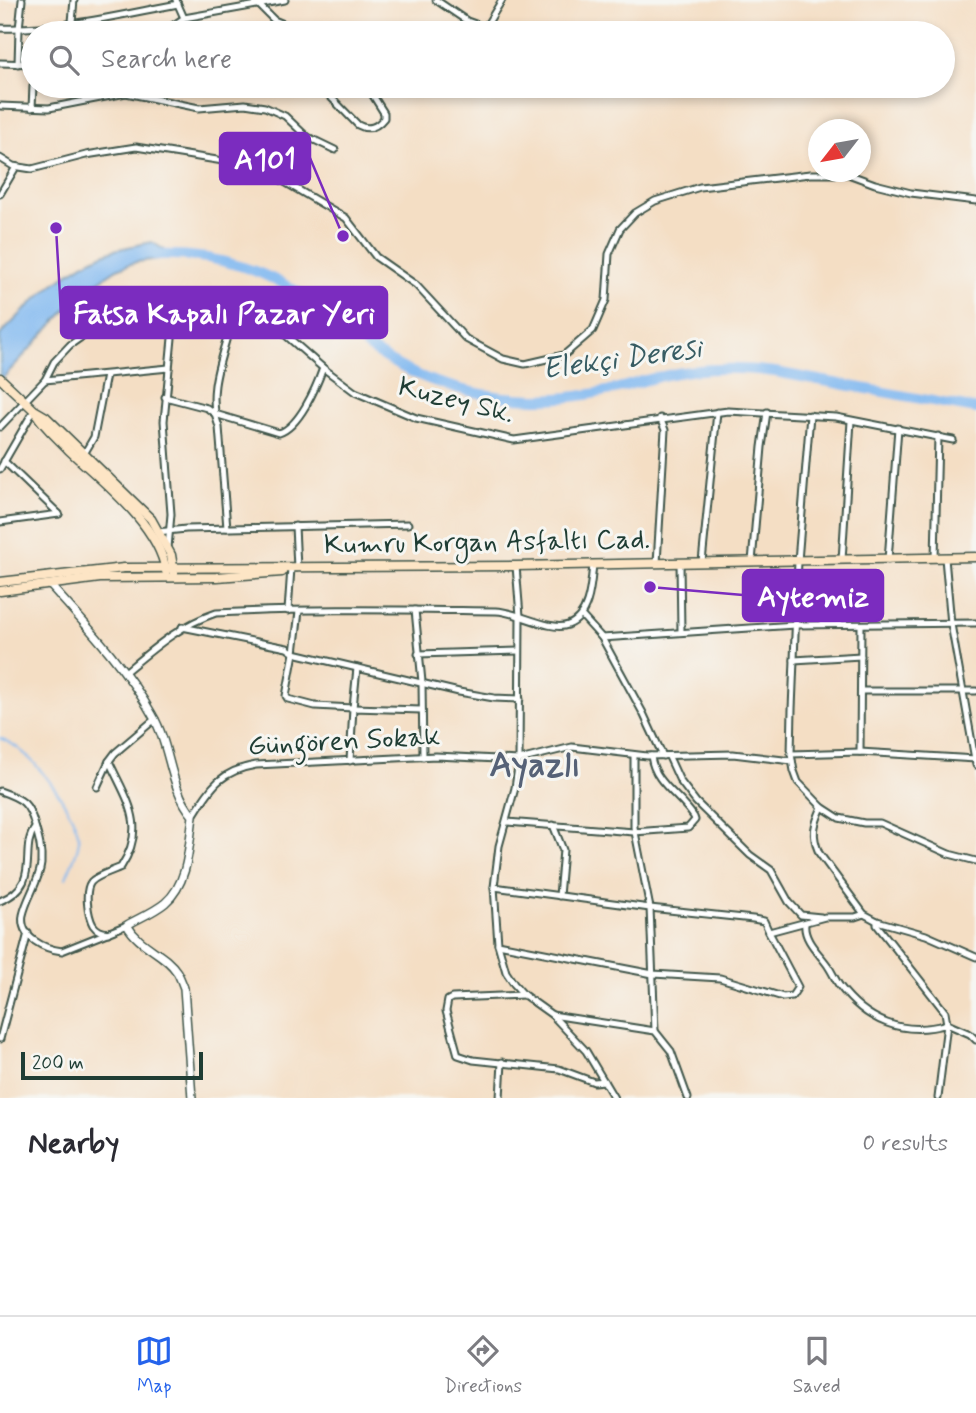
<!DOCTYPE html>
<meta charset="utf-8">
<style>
body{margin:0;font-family:Mynerve,sans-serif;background:#f7f7f7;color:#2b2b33}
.compass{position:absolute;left:808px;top:119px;width:63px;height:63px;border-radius:50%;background:#fff;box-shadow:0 4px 10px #0003;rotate:239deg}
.scale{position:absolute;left:21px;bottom:18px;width:182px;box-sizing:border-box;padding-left:7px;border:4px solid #1f3d34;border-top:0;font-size:19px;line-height:24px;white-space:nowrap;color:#1f3d34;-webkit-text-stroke:5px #f6f6f2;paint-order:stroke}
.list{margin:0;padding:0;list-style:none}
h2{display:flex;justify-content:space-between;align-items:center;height:91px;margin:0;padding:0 28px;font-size:30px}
h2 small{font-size:23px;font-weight:400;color:#7c7c81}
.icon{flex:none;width:38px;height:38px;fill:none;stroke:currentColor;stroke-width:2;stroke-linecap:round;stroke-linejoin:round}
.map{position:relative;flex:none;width:976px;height:1098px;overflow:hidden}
.search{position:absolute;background:#fff;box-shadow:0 4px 10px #0003;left:21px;right:21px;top:21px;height:77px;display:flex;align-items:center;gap:18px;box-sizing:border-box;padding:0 24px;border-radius:38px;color:#7c7c81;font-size:26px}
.sheet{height:217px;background:#fff}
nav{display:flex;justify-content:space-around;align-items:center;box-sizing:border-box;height:98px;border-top:2px solid #e1e1e2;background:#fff;font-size:19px;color:#7c7c81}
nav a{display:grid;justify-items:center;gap:4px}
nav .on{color:#2563eb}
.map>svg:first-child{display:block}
</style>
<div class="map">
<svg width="976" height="1098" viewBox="0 0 976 1098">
<rect width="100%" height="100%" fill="#f6f6f2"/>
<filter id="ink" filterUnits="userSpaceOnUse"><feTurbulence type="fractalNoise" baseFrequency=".0143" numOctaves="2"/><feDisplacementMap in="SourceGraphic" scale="14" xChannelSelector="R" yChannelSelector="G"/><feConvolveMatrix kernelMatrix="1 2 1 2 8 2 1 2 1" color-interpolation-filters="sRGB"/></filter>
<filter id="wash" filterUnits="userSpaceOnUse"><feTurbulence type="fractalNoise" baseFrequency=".00686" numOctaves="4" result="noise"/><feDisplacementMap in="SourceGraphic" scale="28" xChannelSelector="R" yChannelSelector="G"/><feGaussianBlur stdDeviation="1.57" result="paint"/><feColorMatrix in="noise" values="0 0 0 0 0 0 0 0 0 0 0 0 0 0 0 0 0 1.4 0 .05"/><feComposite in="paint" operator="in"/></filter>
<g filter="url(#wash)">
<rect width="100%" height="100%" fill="#f4dec4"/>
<path fill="#80b8f0" stroke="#507a92" stroke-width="2" d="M 152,242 L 169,253 L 159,259 L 136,262 L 117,269 L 84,291 L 0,381 L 0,335 C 33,301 67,266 114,250 C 126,247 139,245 152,242 Z"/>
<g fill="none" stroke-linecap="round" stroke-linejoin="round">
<path stroke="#80b8f0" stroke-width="2" d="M 0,738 C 30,749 73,806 79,837 C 80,849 70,867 66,878"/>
<path stroke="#80b8f0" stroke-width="10" d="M 154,255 C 214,252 271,271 319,306 C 332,315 343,327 355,337 C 380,357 409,373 439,383 C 488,399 541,403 591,394 C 614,391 636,382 658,377 C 697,367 736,367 775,372 L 976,409"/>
</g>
</g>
<g filter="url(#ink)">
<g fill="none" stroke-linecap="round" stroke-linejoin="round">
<g stroke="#3f554a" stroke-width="9">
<g id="minor">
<polyline points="176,0 184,18"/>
<polyline points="436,0 467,21 501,33"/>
<polyline points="258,4 274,20 305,33"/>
<path d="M 0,28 C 61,30 119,15 178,4"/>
<polyline points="485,28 502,0"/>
<polyline points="71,33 74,0"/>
<polyline points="162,33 184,18 285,0"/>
<polyline points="33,37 33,53"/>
<polyline points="0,63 33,64"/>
<polyline points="18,64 19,29 22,0"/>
<polyline points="81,86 86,100"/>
<path d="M 320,86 L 358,125 C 369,131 377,127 384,118 L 384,113 L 367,86"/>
<polyline points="126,93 142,86"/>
<polyline points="0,106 49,108 126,93 199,108 245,104 265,107 285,116 306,136 335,150"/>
<polyline points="32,108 33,86"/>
<polyline points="0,158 13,166 32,169 86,155 136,147 248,165 266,171 346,218 376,257 416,285 466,339 503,359 525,364 564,355 593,330 606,300 609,254 620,229 635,213 655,201 700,187 810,174 848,174 875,184 911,193 976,201"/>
<polyline points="0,194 16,167"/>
<polyline points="45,380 169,368"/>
<path d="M 165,397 L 207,408 L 215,414 L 279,433 C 299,427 316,388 323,368"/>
<polyline points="810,415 798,561 792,709 791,754 794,771 798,782 822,807 839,818 864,823 880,823 949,854 976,861"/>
<polyline points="0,427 45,380 54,362 70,345 90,331 122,318 166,307 201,304 234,309 281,331 323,368 355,392 416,418 514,440 728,411 836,417 953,440"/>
<polyline points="84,454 94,437 106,375"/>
<polyline points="4,461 59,514"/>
<polyline points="0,469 34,410"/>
<polyline points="0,522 59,514"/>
<polyline points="295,526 297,568"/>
<path d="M 227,528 L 219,427 C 204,388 227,348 234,309"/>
<polyline points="157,532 186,529 408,524"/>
<polyline points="168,548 171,514 164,421 175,307"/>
<polyline points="935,558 938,436"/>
<polyline points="945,558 951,624 976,765"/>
<polyline points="842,560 851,421"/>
<polyline points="888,560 898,428"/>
<polyline points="702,562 717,412"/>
<polyline points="752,562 762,447 767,412"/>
<polyline points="657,563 665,430 660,418"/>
<polyline points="680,563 681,631"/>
<polyline points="516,566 520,616 519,760 515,788 499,846 494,887 498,944 506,972 514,984 524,995 552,1015 586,1051 614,1098"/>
<polyline points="415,610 422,682 423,757"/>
<polyline points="288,611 291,568"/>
<polyline points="299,611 294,653 286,696 288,699 315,706 353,708 357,668"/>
<polyline points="582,616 602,638 795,625 976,623"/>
<polyline points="182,627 287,648 294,653 459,692 494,698 520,699"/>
<polyline points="602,638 643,713 663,756"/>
<polyline points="418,654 519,651"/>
<polyline points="794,660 861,656"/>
<path d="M 125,672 C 154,648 180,625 216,613 C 309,608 403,610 496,611 C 516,611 550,632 568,625 C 590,617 591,584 593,564"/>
<polyline points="861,691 976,691"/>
<polyline points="860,752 861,626"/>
<polyline points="791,754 860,752 976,759"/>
<polyline points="634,755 634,827 650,908 655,1031"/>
<polyline points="669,757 680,781 696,802 750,855 771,870 789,902 801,915 821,917"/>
<polyline points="350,761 353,708 422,710"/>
<polyline points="97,787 109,761"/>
<path d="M 0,791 C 23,799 29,803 35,826 C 39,839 42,850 41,864 C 39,882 27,897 23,915 C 19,938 45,949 62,951 L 127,925"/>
<path d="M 822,807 C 814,825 811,834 819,853 L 864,914 L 877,921 L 926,935 L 976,957"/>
<path d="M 193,816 C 211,787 220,771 256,765 L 436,756 L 519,760 L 572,747 L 647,756 L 733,754 L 792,761"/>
<path d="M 507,822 L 634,832 L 688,828 L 695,820 L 694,817 C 681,796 654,783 651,756"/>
<polyline points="553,825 563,850 559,896"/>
<polyline points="494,887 650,908 753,919 764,921 769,932 825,917 855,917 864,914"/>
<path d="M 0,901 C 43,884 18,850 35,828"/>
<polyline points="877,921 877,925 945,1012 947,1024 938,1098"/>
<path d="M 805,924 C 803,940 820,954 828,966 C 832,972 835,979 839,985 C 866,1021 903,1037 947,1024 L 970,1034 L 976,1040"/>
<path d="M 108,933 C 102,932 97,931 93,925 C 88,916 84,891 91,882 C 97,875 113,871 121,867 C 148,825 127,801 109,761 L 115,753 L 155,719"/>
<polyline points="498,944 653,974 720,978 783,997 792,996 798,987 769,932"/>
<polyline points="524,995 452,998 448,1000 446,1011 458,1055 473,1060 559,1069 594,1082 604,1081"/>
<polyline points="552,1015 655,1031 671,1051 688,1098"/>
<polyline points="0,1039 28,933"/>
<polyline points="500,1098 502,1062"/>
</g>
</g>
<g stroke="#3f554a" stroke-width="10">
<path id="tertiary" d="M 50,585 C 87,626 126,667 153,716 C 171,747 169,788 193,816 C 189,844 189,883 165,903 C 154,912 139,918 127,925 C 140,948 164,952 177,972 C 180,977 182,983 184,988 L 192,1098"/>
</g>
<g stroke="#3f554a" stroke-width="11">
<g id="secondary">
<polyline points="0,378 34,410 46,417 151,519 171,555 174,573"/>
<path d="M 36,413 C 44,427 58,438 69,450 C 103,482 158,524 166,571"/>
<polyline points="0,582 124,568 516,566 976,557"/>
<polyline points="0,591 100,578 217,577 282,572"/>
</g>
</g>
<use href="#minor" stroke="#fff" stroke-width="5"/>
<use href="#tertiary" stroke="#fff" stroke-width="7"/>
<use href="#secondary" stroke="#fde5c5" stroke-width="8"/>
</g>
</g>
<g text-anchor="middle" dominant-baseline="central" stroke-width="6" stroke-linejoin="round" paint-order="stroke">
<g font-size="28" fill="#1f3d34" stroke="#f6f6f2">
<text transform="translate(456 401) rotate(14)">Kuzey Sk.</text>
<text transform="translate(487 543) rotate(-1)">Kumru Korgan Asfaltı Cad.</text>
<text transform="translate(344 742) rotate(-3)">Güngören Sokak</text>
</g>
<g font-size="30" font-style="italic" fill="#375c63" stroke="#f6f6f2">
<text transform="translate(622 359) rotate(-8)">Elekçi Deresi</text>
</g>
<g font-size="35" font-weight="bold" fill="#566277" stroke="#f6f6f2">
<text x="535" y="766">Ayazlı</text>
</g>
</g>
<path fill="none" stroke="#7b2cbf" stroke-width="2.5" d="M343 236L310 158M56 228L61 313M650 587L743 595"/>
<g fill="#7b2cbf" stroke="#f6f6f2" stroke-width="2.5">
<circle cx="343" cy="236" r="7"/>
<circle cx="56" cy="228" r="7"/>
<circle cx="650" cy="587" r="7"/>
</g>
<g fill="#7b2cbf" stroke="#7b2cbf" stroke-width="2.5">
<rect x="220" y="133" width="90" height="51" rx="7"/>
<rect x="61" y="287" width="326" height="51" rx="7"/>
<rect x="743" y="570" width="140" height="51" rx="7"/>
</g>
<g font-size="30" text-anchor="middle" font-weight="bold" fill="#fff">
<text x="265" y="169">A101</text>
<text x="224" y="323">Fatsa Kapalı Pazar Yeri</text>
<text x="813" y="606">Aytemiz</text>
</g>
</svg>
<svg class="compass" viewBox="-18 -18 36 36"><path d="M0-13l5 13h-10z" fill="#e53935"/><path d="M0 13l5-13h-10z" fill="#7c7c81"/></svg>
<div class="scale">200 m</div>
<div class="search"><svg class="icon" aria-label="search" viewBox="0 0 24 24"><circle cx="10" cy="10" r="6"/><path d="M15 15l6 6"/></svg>Search here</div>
</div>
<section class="sheet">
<h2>Nearby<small>0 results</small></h2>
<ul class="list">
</ul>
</section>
<nav>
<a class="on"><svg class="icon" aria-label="map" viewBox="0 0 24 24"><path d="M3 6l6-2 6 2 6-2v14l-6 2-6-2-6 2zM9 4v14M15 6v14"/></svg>Map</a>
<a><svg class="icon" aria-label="directions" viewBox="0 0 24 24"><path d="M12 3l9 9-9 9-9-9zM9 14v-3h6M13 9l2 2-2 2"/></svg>Directions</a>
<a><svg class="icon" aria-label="saved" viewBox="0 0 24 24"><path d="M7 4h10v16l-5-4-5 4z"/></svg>Saved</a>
</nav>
